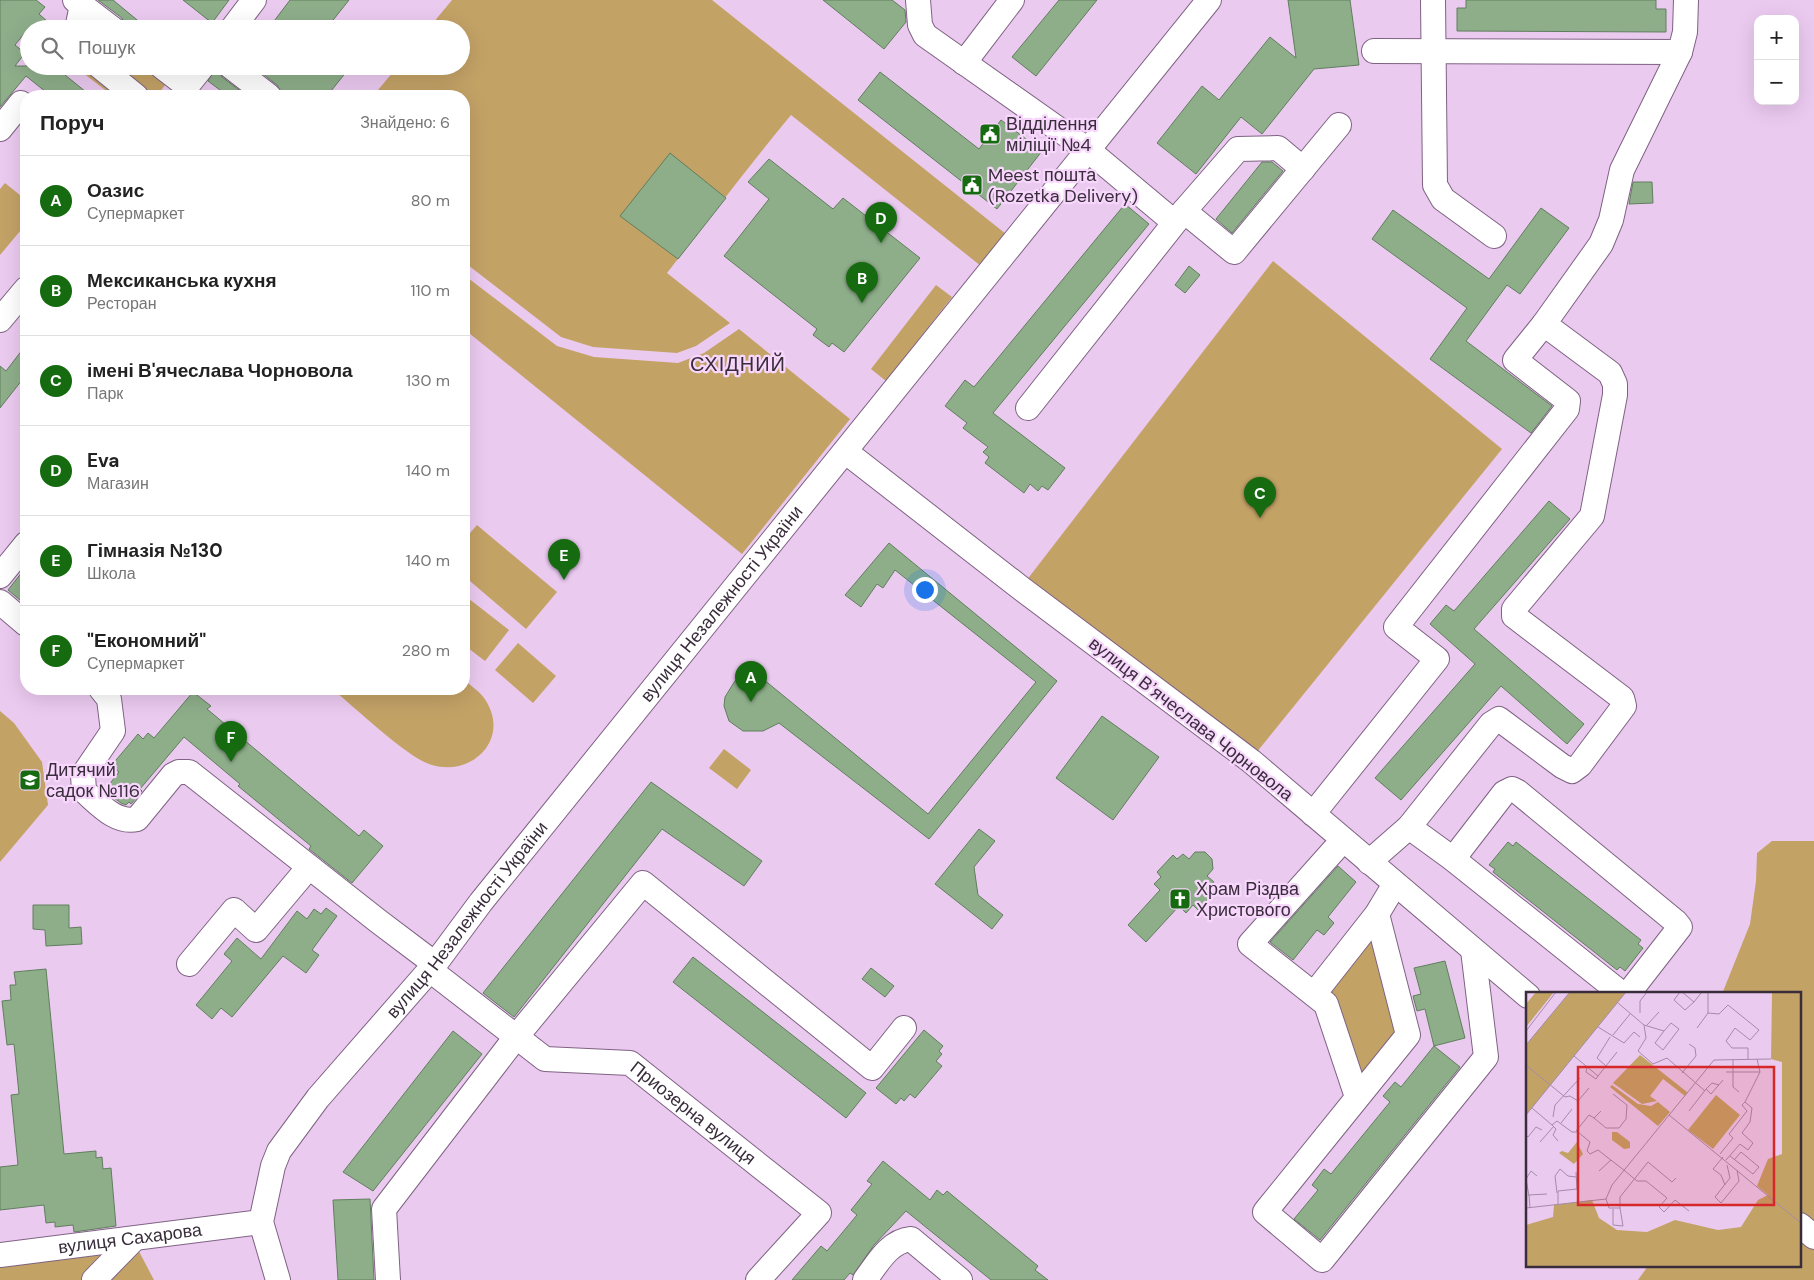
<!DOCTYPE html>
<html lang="uk">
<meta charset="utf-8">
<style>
body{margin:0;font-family:"DM Sans",sans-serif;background:#f6f6f6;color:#222}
.controls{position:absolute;right:15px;top:15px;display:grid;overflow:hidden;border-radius:10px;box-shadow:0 5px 20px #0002}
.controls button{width:45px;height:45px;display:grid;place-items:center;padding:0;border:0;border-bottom:1px solid #e0e0e0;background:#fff;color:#222;font:25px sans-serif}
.you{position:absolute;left:924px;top:589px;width:18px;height:18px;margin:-12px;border:4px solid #fff;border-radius:50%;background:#1a73e8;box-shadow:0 0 0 8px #1a73e833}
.badge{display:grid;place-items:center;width:32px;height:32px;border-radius:50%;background:#166a0f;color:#fff;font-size:16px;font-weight:700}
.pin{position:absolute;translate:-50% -41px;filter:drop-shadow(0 1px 2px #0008)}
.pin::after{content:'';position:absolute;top:26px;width:18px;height:15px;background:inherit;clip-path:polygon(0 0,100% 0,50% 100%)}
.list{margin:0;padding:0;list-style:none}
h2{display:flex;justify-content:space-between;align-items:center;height:65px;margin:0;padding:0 20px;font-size:21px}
h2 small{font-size:16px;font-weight:400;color:#767676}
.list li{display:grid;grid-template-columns:32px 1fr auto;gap:15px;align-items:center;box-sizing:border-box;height:90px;padding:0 20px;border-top:1px solid #e0e0e0}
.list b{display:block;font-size:19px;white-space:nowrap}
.list p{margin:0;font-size:16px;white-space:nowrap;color:#767676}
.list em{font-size:16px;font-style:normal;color:#767676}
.icon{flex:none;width:28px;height:28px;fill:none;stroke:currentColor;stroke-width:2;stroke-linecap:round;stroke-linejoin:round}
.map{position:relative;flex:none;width:1814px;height:1280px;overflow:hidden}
.search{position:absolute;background:#fff;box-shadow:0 5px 20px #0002;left:20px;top:20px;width:450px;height:55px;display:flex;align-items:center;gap:12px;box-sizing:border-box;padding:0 18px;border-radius:28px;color:#767676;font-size:19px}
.panel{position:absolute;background:#fff;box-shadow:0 5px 20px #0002;left:20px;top:90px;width:450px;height:605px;border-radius:20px}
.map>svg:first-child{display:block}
</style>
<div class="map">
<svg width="1814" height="1280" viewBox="0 0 1814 1280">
<rect width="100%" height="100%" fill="#ebcaf0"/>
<g fill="#c3a266">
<path d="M 452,0 L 712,0 L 1011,238 L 986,270 L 791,115 C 748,167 708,220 667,273 L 730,323 L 696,346 L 677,353 L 593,347 L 561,337 L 464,262 L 464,96 L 373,96 L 398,66 L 461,66 L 461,29 L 428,29 Z"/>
<polygon points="74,66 149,66 168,81 157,96 113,96"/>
<polygon points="5,183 26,200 26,224 0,255 0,189"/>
<polygon points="1273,261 1502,449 1256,753 1026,581"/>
<polygon points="464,275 557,346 594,357 678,363 704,353 739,329 850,419 742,554 464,329"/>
<polygon points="936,285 952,297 886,381 871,369"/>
<polygon points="477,525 557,592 526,629 464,576 464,540"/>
<polygon points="464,595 509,630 485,661 464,645"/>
<polygon points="518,643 556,676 533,703 495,670"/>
<path d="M 464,680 C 471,686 481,692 486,701 C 510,739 472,777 432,765 C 407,758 355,707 332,689 L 464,689 Z"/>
<polygon points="0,711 14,723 42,762 48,805 0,862"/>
<polygon points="724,749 751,770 737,789 709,768"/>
<polygon points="1772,841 1814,841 1814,1280 1638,1280 1648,1266 1800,1266 1800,994 1722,994 1750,924 1756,881 1757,853"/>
<polygon points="1371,936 1400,1028 1364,1077 1354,1074 1330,988"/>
<polygon points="133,1240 154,1280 0,1280 0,1255"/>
</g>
<g fill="#8eae8a" stroke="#607e5d">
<polygon points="0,0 36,0 45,7 39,14 56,29 28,29 15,45 25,53 15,66 54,66 91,96 51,96 26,76 0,107"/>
<polygon points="98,0 113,0 148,29 126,29 122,18"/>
<polygon points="183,0 229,0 212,23"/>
<polygon points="290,0 349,0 326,29 268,29"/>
<polygon points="823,0 892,0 905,10 906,22 884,49"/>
<polygon points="1059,0 1097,0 1036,76 1012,57"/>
<polygon points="1288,0 1350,0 1359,65 1314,69 1262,134 1241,117 1196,174 1157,143 1202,86 1219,100 1270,37 1296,58"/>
<polygon points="1466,0 1656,0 1656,9 1666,9 1666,32 1457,31 1457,8 1466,8"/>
<polygon points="216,66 222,77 247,96 228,96 208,81"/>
<polygon points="253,66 351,66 327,96 282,96 277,85"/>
<polygon points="880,72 979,149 1001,120 1042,151 997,209 858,100"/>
<polygon points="670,153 726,198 678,259 620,216"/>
<polygon points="769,159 833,209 843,198 920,258 844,352 832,343 829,347 813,335 817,329 724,256 769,199 748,182"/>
<polygon points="1262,162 1272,162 1283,171 1232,233 1216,219"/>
<polygon points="1633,182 1652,182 1653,203 1629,204"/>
<polygon points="1125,204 1149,224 993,413 1065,468 1048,490 1042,486 1038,491 1030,484 1024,493 985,463 989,457 983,452 988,447 963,428 967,423 945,406 965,380 974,387"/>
<polygon points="1541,208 1569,228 1520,294 1507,285 1466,341 1552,406 1531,433 1430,359 1467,308 1372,239 1393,210 1489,279"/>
<polygon points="1189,266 1200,275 1185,293 1175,285"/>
<polygon points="26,345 26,375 0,408 0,366 6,371"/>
<polygon points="1549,501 1570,519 1474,629 1584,724 1567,744 1501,686 1401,800 1375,778 1475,664 1430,624 1446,605 1454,611"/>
<polygon points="889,543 1057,681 929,839 779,723 763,731 743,731 729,721 724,706 725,697 733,684 738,677 742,680 752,670 928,814 1036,682 895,570 883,588 877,584 861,607 845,595"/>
<polygon points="26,567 26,605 8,590"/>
<polygon points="193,692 211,706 207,709 359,836 364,830 383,846 352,883 309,849 311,846 238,786 240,784 184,737 140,789 142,791 131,804 129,802 126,805 121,803 104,791 119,772 111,766 138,734 143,739 148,733 154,738"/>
<polygon points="1102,716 1159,757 1113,820 1056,778"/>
<polygon points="651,782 762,861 744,886 662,829 514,1017 483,993"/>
<polygon points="979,829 995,841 974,867 978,895 1003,915 992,929 935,884"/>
<polygon points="1508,842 1513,846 1516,842 1641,940 1638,944 1643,948 1625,971 1620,967 1617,970 1493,872 1495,869 1489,865"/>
<polygon points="1195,852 1205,852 1212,859 1213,869 1207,876 1214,882 1209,888 1214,892 1198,910 1193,905 1186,913 1179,906 1146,942 1128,925 1160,890 1154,884 1161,877 1157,872 1173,855 1177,859 1183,854 1189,859"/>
<polygon points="1338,866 1356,882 1328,917 1334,923 1324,935 1317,930 1293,960 1270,942"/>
<polygon points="33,905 69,905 69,928 81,927 82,944 46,946 45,930 33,929"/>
<polygon points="326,908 337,916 312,950 319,955 306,973 283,956 232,1017 221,1008 212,1019 196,1005 232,961 224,954 237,938 261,959 297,911 307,919 314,909 321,914"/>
<polygon points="693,957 866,1093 846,1118 673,982"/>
<polygon points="1445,961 1465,1038 1434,1046 1425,1009 1417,1011 1413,996 1421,994 1414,968"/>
<polygon points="871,968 894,986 885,997 862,979"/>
<polygon points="46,969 64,1154 96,1151 96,1158 102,1157 103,1169 111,1168 116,1226 74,1232 73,1225 55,1227 55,1222 46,1223 44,1205 0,1210 0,1167 18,1165 11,1095 19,1094 14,1044 7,1045 2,1001 11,1000 10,985 16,985 14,972"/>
<polygon points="924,1030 943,1046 939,1051 942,1054 936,1061 942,1066 915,1098 910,1094 904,1101 901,1098 896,1104 876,1088"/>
<polygon points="453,1031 482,1054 373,1191 343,1172"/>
<polygon points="1434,1046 1460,1067 1320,1240 1294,1219 1318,1190 1312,1185 1324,1169 1331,1174 1390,1102 1383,1096 1395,1082 1401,1087"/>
<polygon points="883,1161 930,1200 937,1190 943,1195 947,1191 1038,1266 1035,1270 1048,1280 991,1280 906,1211 874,1245 853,1275 850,1273 844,1280 792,1280 821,1246 827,1251 857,1215 851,1210 872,1184 867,1181"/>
<polygon points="370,1199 374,1280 338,1280 333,1200"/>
</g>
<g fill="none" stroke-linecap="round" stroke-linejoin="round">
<g stroke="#7f6283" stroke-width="26">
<g id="minor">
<polyline points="75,0 113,29"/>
<polyline points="918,0 920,25 925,35 1088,150 1174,222"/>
<polyline points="1433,0 1435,185 1443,199 1494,236"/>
<polyline points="77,29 82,5"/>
<polyline points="232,29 254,0"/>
<polyline points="1374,51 1680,52"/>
<polyline points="964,63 1012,0"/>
<polyline points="99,66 136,96"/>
<polyline points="161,66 187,86 203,66"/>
<polyline points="230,66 269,96"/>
<polyline points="0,129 21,103"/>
<polyline points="1184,211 1238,149 1278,148 1303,169"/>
<polyline points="0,320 26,289"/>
<polyline points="1028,408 1184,211 1234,252 1339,125"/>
<polyline points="846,452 1022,589 1251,761 1528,996"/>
<polyline points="0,576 26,544"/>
<polyline points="0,602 26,624"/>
<path d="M 101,689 L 109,699 L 113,731 L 83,775 L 84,791 C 99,804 116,824 137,819 L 173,775 L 179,772 L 189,772 L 378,921 L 435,964"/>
<polyline points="1313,814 1437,659 1396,627 1567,409 1568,401 1515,360 1544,324"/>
<polyline points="1409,827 1453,859 1622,994"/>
<polyline points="1343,840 1250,944 1326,1004 1357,1097"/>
<polyline points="1453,859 1504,793 1512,789 1518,792 1676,922 1680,927 1631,990 1625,994"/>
<polyline points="1369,862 1409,827 1491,724 1499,719 1562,766 1572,771 1580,765 1624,706 1622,698 1514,616 1514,609 1592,516 1615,395 1615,384 1610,373 1544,324 1601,244 1611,220 1622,170 1680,52 1685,32 1686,0"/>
<polyline points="1377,914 1408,1035 1265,1212 1322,1260 1486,1057 1473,950"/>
<polyline points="189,964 234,910 256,930 309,867"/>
<path id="s1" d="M 430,970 L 545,1059 L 630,1063 L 819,1213 L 758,1280"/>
<polyline points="1314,994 1377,914 1395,884"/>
<polyline points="1800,1225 1814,1237"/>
<path id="s2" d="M 0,1255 L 261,1222"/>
<polyline points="94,1280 133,1240"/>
<path id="s3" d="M 278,1280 L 261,1222 L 273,1166 L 279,1151 L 318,1098 L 435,964 L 481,902 L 1209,0"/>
<polyline points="388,1280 384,1209 516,1037 643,883 872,1068 904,1028"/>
<path d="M 865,1280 C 877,1264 889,1241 911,1239 L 960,1280"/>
</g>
</g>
<use href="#minor" stroke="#fff" stroke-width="24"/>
</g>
<defs>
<g id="civic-square" transform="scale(1.125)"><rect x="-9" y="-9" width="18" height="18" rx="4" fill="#166a0f" stroke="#f8d7fd"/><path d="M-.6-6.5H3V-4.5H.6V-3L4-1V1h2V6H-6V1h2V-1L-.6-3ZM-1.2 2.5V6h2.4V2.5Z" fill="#fff"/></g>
<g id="school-square" transform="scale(1.125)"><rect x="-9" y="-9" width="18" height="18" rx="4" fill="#166a0f" stroke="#f8d7fd"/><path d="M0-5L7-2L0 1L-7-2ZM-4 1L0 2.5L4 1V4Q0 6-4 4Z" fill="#fff"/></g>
<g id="church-square" transform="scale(1.125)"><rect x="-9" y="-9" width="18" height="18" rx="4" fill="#166a0f" stroke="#f8d7fd"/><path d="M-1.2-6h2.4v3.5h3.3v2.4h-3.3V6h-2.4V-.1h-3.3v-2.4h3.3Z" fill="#fff"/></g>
</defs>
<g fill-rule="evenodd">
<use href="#civic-square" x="990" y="134"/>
<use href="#civic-square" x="972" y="185"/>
<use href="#school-square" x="30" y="780"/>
<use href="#church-square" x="1180" y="899"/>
</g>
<g text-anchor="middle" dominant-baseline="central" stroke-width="4.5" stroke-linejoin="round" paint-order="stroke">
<g font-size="18" fill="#392d3b" stroke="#f8d7fd" text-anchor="start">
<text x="1006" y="124">Відділення<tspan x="1006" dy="21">міліції №4</tspan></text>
<text x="988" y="175">Meest пошта<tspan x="988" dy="21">(Rozetka Delivery)</tspan></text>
<text x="46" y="770">Дитячий<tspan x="46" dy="21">садок №116</tspan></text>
<text x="1196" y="889">Храм Різдва<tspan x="1196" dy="21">Христового</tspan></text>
</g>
<g font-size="18" fill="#392d3b" stroke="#f8d7fd">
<text stroke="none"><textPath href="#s3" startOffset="838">вулиця Незалежності України</textPath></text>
<text transform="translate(1191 719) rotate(38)">вулиця Вʼячеслава Чорновола</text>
<text stroke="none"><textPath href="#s3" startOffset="432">вулиця Незалежності України</textPath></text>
<text stroke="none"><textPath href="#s1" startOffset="311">Приозерна вулиця</textPath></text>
<text stroke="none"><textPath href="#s2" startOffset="131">вулиця Сахарова</textPath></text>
</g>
<g font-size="20" letter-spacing="1" fill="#392d3b" stroke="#f8d7fd">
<text x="738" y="364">СХІДНИЙ</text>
</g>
</g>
<g transform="translate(1526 992)">
<rect width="275" height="275" fill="#ebcaf0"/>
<path d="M 10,0 L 28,0 L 0,35 L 0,12 ZM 44,0 L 100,0 L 0,123 L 0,53 ZM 246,0 L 275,0 L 275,275 L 0,275 L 0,233 L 27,225 L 28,213 L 66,208 L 73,226 L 91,238 L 121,240 L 149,228 L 192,238 L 215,235 L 232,208 L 242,203 L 231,194 L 242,167 L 256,162 L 256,70 L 245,67 ZM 114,63 L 161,100 L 159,104 L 137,87 L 124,104 L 131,109 L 116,112 L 87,91 ZM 86,93 L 112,112 L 125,114 L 132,110 L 144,120 L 132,134 L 84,95 ZM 190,103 L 214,123 L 187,157 L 162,138 ZM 86,140 L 91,140 L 104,150 L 104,156 L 98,157 L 86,148 ZM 51,150 L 57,162 L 48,172 L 33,161 L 36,159 L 42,161 Z" fill="#c3a266"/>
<path fill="none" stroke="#a48ba8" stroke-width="1" d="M 154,0 L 148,8 L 159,18 L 168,10M 156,0 L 168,10 L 175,1M 182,0 L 182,21 L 193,22 L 202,13 L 233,38 L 224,48 L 209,36 L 200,49 L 206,56 L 222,56 L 222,67M 92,11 L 118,33 L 120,46 L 112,59 L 127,72 L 141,66 L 179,99M 114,21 L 114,9 L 121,0M 118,33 L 138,39 L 129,51 L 137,58 L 153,37 L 145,31 L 138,39M 121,33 L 133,20M 72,35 L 98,51 L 108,40 L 114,45M 171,36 L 182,21M 0,39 L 30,0M 87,43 L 104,22M 0,53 L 44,0M 48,64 L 72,84 L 91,60M 207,67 L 207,95 L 213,100M 0,73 L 39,105 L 44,104 L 52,109 L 63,96M 80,74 L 71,66 L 84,45M 61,75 L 60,80 L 70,87 L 72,84M 200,80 L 234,80M 156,81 L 170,64 L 169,56 L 163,52M 180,97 L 186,91 L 193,93M 6,116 L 26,133 L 31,129 L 46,140 L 52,140 L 64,150 L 61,159 L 64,162 L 72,158 L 99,179M 163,119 L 180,97 L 185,102 L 197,88M 0,123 L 100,0M 143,123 L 275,231M 27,125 L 29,113 L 54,86M 68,126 L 80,136 L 93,136 L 100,127 L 101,113 L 87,102M 35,131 L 46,117M 26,133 L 30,137 L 27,143 L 32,149M 50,139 L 63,123 L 68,126 L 75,119M 0,143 L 2,145 L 10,135 L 16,138M 14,150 L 28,134M 194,162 L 207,146 L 203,142 L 221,119 L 216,113 L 219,110M 204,164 L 227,182 L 233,175 L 215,160 L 209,167M 197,165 L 187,177 L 195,183 L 199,193M 200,168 L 214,152 L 222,158 L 227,151 L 216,141 L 224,130 L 226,116 L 219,110 L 234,80 L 231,67M 201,173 L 204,186 L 189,205 L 195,211 L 213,189 L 211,178M 73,179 L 85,168M 99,179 L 111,189 L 120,189 L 141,206 L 133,215 L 138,220 L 149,208 L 163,219M 0,187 L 3,204M 0,187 L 5,179 L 11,184M 31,201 L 29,184 L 34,177 L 42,184 L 50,185M 80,207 L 86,193 L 188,68 L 245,67M 80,207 L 83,216 L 94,216 L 94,205 L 122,170 L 146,190 L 150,186M 32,212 L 32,199 L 51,197 L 50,180M 0,216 L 80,207M 4,216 L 3,203 L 21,202M 87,217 L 87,233 L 97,234 L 94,216"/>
<path fill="#d62828" fill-opacity="0.15" stroke="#d62828" stroke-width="2.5" d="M 52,75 L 248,75 L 248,213 L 52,213 Z"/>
<rect width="275" height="275" fill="none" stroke="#392d3b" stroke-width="2.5"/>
</g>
</svg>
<div class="controls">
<button>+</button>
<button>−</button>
</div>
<div class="you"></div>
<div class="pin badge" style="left:751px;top:702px">A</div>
<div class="pin badge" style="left:862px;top:303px">B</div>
<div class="pin badge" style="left:1260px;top:518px">C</div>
<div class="pin badge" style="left:881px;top:243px">D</div>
<div class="pin badge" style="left:564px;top:580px">E</div>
<div class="pin badge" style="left:231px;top:762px">F</div>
<div class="search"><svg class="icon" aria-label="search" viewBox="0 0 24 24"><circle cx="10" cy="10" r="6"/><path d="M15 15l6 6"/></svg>Пошук</div>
<section class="panel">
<h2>Поруч<small>Знайдено: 6</small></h2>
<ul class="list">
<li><span class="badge">A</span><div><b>Оазис</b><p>Супермаркет</p></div><em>80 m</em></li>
<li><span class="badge">B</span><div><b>Мексиканська кухня</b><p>Ресторан</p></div><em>110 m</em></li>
<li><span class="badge">C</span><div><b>імені В'ячеслава Чорновола</b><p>Парк</p></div><em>130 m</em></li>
<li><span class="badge">D</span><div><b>Eva</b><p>Магазин</p></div><em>140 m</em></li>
<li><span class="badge">E</span><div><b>Гімназія №130</b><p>Школа</p></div><em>140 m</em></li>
<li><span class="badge">F</span><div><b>&quot;Економний&quot;</b><p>Супермаркет</p></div><em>280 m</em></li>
</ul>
</section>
</div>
